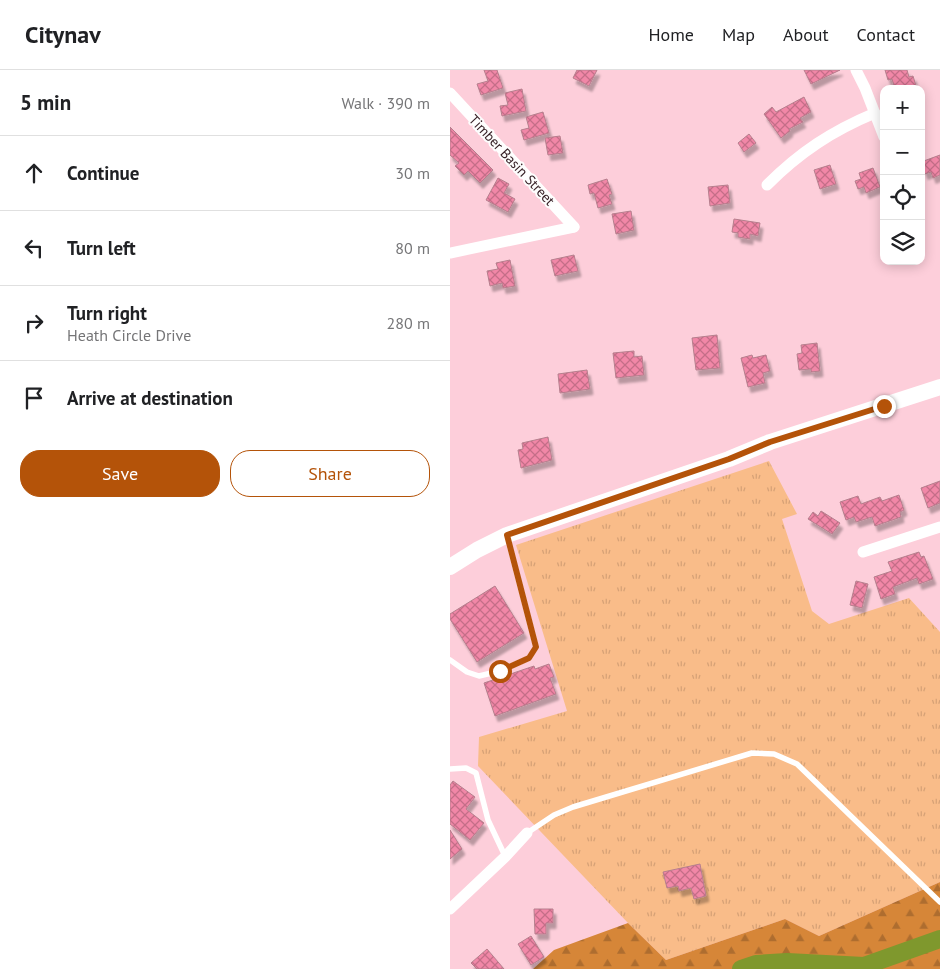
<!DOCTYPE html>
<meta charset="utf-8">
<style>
body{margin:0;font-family:"PT Sans",sans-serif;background:#f6f6f6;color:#202124}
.controls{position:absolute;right:15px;top:15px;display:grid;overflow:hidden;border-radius:10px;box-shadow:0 2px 12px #0003}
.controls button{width:45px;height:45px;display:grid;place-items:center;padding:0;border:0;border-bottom:1px solid #e0e0e0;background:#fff;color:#202124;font:25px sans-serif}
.stop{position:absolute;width:15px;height:15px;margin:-11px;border:4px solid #b45309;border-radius:50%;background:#fff}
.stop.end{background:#b45309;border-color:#fff;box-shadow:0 1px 5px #0008}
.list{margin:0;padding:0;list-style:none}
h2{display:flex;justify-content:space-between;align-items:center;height:65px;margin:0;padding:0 20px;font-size:21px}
h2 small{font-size:16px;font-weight:400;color:#757577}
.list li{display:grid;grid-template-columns:32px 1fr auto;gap:15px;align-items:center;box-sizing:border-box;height:75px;padding:0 20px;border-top:1px solid #e0e0e0}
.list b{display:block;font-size:19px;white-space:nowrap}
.list p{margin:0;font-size:16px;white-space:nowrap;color:#757577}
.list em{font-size:16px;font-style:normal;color:#757577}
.actions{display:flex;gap:10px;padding:15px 20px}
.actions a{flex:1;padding:11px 0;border:1px solid #b45309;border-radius:20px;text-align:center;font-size:18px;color:#b45309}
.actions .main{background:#b45309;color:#fff}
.icon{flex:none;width:28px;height:28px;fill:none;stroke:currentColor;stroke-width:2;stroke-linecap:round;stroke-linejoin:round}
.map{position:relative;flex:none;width:490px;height:899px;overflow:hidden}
header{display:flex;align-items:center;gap:30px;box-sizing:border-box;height:70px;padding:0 25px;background:#fff;border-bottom:1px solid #e0e0e0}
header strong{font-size:24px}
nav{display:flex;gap:28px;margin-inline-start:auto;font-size:18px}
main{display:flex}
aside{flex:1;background:#fff}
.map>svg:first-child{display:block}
</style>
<header>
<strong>Citynav</strong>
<nav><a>Home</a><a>Map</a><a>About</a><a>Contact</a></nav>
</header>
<main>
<aside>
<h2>5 min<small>Walk · 390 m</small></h2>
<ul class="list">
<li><svg class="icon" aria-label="ahead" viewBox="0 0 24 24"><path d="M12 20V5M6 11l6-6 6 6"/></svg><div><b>Continue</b></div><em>30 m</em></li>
<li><svg class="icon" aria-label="left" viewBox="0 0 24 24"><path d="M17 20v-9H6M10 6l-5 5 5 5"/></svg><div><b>Turn left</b></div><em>80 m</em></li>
<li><svg class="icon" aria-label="right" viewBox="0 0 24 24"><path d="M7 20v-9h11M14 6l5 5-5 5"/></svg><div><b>Turn right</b><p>Heath Circle Drive</p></div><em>280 m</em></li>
<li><svg class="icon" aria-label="arrive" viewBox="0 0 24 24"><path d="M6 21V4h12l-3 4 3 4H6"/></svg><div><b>Arrive at destination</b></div></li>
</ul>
<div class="actions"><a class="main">Save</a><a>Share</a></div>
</aside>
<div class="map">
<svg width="490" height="899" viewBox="0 0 490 899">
<defs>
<pattern id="grass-tufts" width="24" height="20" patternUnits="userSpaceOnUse" patternTransform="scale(1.25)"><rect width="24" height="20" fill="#f9bc89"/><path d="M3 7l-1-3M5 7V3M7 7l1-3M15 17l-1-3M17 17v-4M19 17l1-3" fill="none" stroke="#d6a176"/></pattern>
<pattern id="forest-firs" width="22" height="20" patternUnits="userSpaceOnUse" patternTransform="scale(1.25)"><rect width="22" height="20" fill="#d68638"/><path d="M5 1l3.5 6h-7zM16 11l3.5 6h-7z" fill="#ae6d2f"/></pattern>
<pattern id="building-cross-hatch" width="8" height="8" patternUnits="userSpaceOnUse" patternTransform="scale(1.25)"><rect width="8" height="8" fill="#f187a7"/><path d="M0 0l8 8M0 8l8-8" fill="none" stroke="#c46e88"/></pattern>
<filter id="shadow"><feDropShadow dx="3" dy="5.5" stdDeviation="1" flood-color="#0004"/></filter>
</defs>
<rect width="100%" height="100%" fill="#fdceda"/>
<polygon fill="url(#grass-tufts)" points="319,391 347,444 332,449 362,541 379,554 459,528 490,562 490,812 369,866 335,849 216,890 178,853 28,696 29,667 117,641 66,475"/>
<polygon fill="url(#forest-firs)" points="490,812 490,899 83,899 104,880 178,853 216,890 335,849 369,866"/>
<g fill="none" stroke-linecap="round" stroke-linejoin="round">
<polyline stroke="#7f982d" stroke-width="18" points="291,899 306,894 337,892 414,896 490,869"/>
</g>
<g fill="url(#building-cross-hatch)" stroke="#b57f8d" filter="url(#shadow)">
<polygon points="34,0 47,0 53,18 31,25 27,14 38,11"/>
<polygon points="127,0 147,0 139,16 123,8"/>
<polygon points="354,0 390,0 361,14"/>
<polygon points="435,0 457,0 459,7 463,6 467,19 445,19 442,9 438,10"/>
<polygon points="72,19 76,41 52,46 50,36 58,35 55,23"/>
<polygon points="354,27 361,42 350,48 353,52 339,59 340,61 331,68 314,44 322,37 326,42"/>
<polygon points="93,42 99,63 74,70 71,60 79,58 76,47"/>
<polygon points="0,57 43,100 30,113 18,101 14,105 5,96 9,93 0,85"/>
<polygon points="299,64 306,73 294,82 288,73"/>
<polygon points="110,66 113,83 98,85 95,68"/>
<polygon points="490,85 490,105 483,108 481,102 475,104 471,92"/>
<polygon points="380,95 386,114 370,119 364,100"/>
<polygon points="423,98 430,117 416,123 414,117 408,119 405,111 411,109 409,103"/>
<polygon points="48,108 59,114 54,123 65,129 58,142 36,130"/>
<polygon points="157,109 162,124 159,125 162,134 148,138 144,123 140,124 138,115"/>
<polygon points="278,115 280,133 260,136 258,117"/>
<polygon points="181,141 184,160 166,164 162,144"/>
<polygon points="284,149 310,153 308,166 300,164 300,169 288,167 288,163 282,162"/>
<polygon points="124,185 128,201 105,206 101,190"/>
<polygon points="60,190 65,216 53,218 52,213 40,216 37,201 48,199 46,193"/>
<polygon points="267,265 270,298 246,300 242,268"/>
<polygon points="367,273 370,301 361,302 361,299 349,300 347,284 352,283 351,275"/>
<polygon points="184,281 184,287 192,286 194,305 166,308 163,283"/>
<polygon points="302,285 303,288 316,285 320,301 313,303 315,313 298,317 291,288"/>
<polygon points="137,300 140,319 110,323 108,304"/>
<polygon points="98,367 102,390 71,398 68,380 73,379 72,373"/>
<polygon points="490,411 490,433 478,438 471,418"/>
<polygon points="449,425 454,440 450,442 451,447 425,456 422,447 406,452 404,447 396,450 390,432 408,426 411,434 430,427 432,431"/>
<polygon points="371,441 390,453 382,464 358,449 363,442 368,446"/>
<polygon points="469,482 471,487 474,486 483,509 469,514 467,508 443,517 445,524 431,529 424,507 442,501 438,492"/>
<polygon points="406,511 418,514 412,538 400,535"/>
<polygon points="45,516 74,563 27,592 0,549 0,544"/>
<polygon points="99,594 104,607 100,608 106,624 45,646 34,613 84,596 85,599"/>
<polygon points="3,711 25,727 16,739 34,753 20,770 0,754 0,715"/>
<polygon points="0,760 12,779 0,789"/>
<polygon points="250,794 256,826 244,829 241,818 229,821 228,816 217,818 213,802"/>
<polygon points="84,839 103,839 103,853 96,853 96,864 85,864"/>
<polygon points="81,866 94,887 81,895 68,874"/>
<polygon points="37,879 54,899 27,899 21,893"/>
</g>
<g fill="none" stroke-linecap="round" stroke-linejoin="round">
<g stroke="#fff" stroke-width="5.5">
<polyline points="0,590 17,602 29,606 50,601 79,588 86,577 57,466"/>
<polyline points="0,699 16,698 26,703 38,750 55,786"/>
<polyline points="77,763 104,745 123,737 302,683 324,684 347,694 490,832"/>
</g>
<g stroke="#fff" stroke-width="11">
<polyline points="406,0 415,18 434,67"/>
<polyline points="0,23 124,157"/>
<path d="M 317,115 C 350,82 382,61 425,43"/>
<polyline points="0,183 124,157"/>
<polyline points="413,482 490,457"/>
<polyline points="0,839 55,787 77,763"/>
</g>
<polyline stroke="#fff" stroke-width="16" points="0,497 27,480 57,465 279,389 320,372 490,317"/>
</g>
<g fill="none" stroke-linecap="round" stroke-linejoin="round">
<polyline stroke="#b45309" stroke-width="6" points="50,601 79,588 86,577 57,465 279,389 320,372 434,336"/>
</g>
<g text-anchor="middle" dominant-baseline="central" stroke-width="4" stroke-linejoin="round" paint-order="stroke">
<g font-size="14" fill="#372127" stroke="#fdfdfd">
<text transform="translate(62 90) rotate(47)">Timber Basin Street</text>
</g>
</g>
</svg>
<div class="controls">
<button>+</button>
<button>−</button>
<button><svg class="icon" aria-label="locate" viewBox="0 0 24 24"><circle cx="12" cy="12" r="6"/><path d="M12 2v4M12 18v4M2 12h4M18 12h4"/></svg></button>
<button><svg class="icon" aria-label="layers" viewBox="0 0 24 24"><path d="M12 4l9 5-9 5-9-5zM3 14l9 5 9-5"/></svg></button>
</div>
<div class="stop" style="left:50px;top:601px"></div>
<div class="stop end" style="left:434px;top:336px"></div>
</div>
</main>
